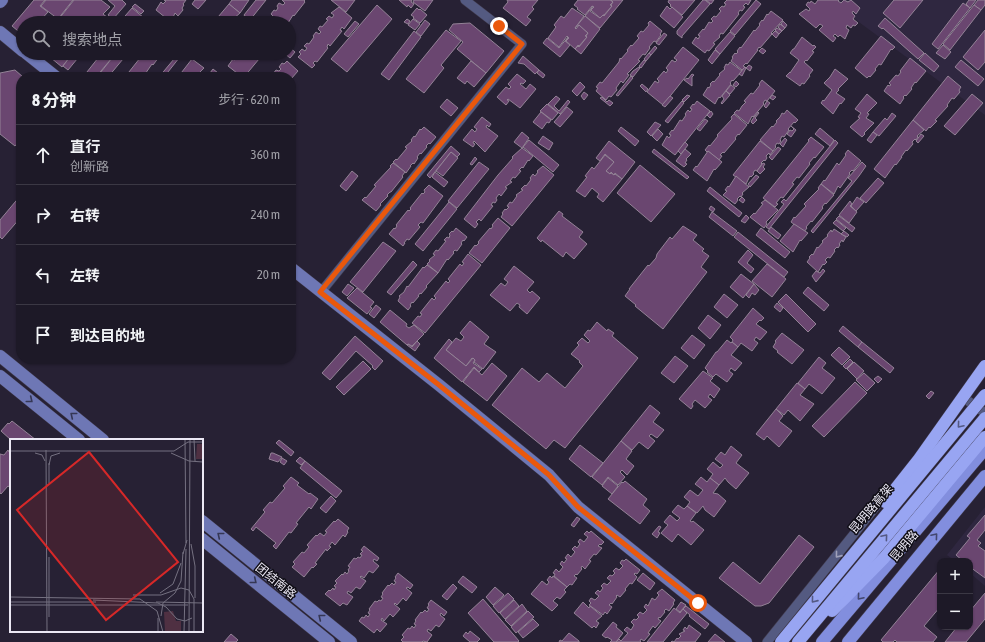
<!DOCTYPE html>
<html lang="zh">
<meta charset="utf-8">
<style>
body{margin:0;font-family:"Asap Condensed","Noto Sans SC",sans-serif;background:#25222f;color:#f1f3f6}
.controls{position:absolute;right:12px;bottom:12px;display:grid;overflow:hidden;border-radius:8px;box-shadow:0 1px 3px #0004}
.controls button{width:36px;height:36px;display:grid;place-items:center;padding:0;border:0;border-bottom:1px solid #3b3844;background:#1d1927;color:#f1f3f6;font:20px sans-serif}
.stop{position:absolute;width:12px;height:12px;margin:-9px;border:3px solid #ea580c;border-radius:50%;background:#fff}
.stop.end{background:#ea580c;border-color:#fff;box-shadow:0 1px 4px #0008}
.list{margin:0;padding:0;list-style:none}
h2{display:flex;justify-content:space-between;align-items:center;height:52px;margin:0;padding:0 16px;font-size:17px}
h2 small{font-size:13px;font-weight:400;color:#a0a0a7}
.list li{display:grid;grid-template-columns:26px 1fr auto;gap:12px;align-items:center;box-sizing:border-box;height:60px;padding:0 16px;border-top:1px solid #3b3844}
.list b{display:block;font-size:15px;white-space:nowrap}
.list p{margin:0;font-size:13px;white-space:nowrap;color:#a0a0a7}
.list em{font-size:13px;font-style:normal;color:#a0a0a7}
.icon{flex:none;width:22px;height:22px;fill:none;stroke:currentColor;stroke-width:2;stroke-linecap:round;stroke-linejoin:round}
.map{position:relative;flex:none;width:985px;height:642px;overflow:hidden}
.search{position:absolute;background:#1d1927;box-shadow:0 1px 3px #0004;left:16px;top:16px;width:280px;height:44px;display:flex;align-items:center;gap:10px;box-sizing:border-box;padding:0 14px;border-radius:22px;color:#a0a0a7;font-size:15px}
.panel{position:absolute;background:#1d1927;box-shadow:0 1px 3px #0004;left:16px;top:72px;width:280px;height:292px;border-radius:16px}
.map>svg:first-child{display:block}
</style>
<div class="map">
<svg width="985" height="642" viewBox="0 0 985 642">
<rect width="100%" height="100%" fill="#272134"/>
<g fill="#2f2740">
<polygon points="829,0 985,0 985,115"/>
<polygon points="985,507 985,586 970,573 970,561 955,561 947,555"/>
</g>
<g fill="#6a4670" stroke="#938296">
<polygon points="34,0 45,0 40,6 48,12 38,23 23,23 23,35 12,26"/>
<polygon points="46,0 73,0 58,19 41,6"/>
<polygon points="74,0 101,0 110,7 103,14 108,18 104,23 62,23 58,20"/>
<polygon points="108,0 122,0 126,4 113,19 108,15 115,6"/>
<polygon points="164,0 186,0 183,4 184,5 182,8 183,10 178,16 175,13 171,22 156,10 161,2 163,4 166,1"/>
<polygon points="195,0 206,0 198,9 192,4"/>
<polygon points="232,0 249,0 240,13 229,4"/>
<polygon points="256,0 266,0 250,20 244,15"/>
<polygon points="282,0 305,0 304,1 305,2 294,16 293,15 288,23 267,23 268,22 266,20 269,17 271,18 273,16 271,14 274,10 276,11 278,8 277,6 279,3 283,5 285,3"/>
<polygon points="331,0 355,0 346,12"/>
<polygon points="399,0 412,0 411,2 414,4 411,8 408,5 407,7"/>
<polygon points="414,0 433,0 425,11 413,2"/>
<polygon points="507,0 538,0 532,7 534,9 527,17 531,20 526,26 503,8 508,2"/>
<polygon points="578,0 610,0 613,2 610,5 612,6 604,15 603,15 600,18 591,10 594,7 592,6 585,15 577,9 578,8 574,5"/>
<polygon points="611,0 623,0 600,28 585,16 593,6 590,11 600,18 603,15 604,16 612,6 611,5 613,2"/>
<polygon points="669,0 695,0 682,15 670,6 671,5 668,2"/>
<polygon points="703,0 705,0 710,4 682,36 682,38 677,34 677,31"/>
<polygon points="706,0 714,0 711,4"/>
<polygon points="727,0 751,0 748,5 746,3 743,6 745,7 742,11 740,10 738,13 739,14 723,34 721,33 719,36 720,37 713,43 715,44 709,51 707,50 705,53 692,43 696,37 698,39 700,36 698,35 703,29 704,30 709,22 711,23 713,21 711,19 714,16 716,17 721,11 719,9 722,6 724,7 726,4 724,3"/>
<polygon points="756,0 761,4 735,35 730,31"/>
<polygon points="818,0 839,0 838,1 841,3 844,0 848,2 851,0 860,8 856,14 853,11 852,13 855,16 853,19 858,23 855,26 853,25 851,28 847,25 846,28 849,30 845,39 840,35 838,37 835,34 833,36 836,38 833,42 819,30 823,26 820,24 816,28 799,14 806,9 809,11 810,9 806,5 808,2 810,3 811,1 815,4"/>
<polygon points="894,0 923,0 900,28 883,13"/>
<polygon points="969,0 976,0 970,8 966,4"/>
<polygon points="978,0 985,0 985,5 981,10 974,5"/>
<polygon points="963,3 970,8 938,49 932,44"/>
<polygon points="135,4 144,11 141,14 132,7"/>
<polygon points="229,4 240,13 233,19 234,21 232,23 213,23"/>
<polygon points="377,5 392,19 347,72 331,59"/>
<polygon points="974,5 981,10 950,50 943,44"/>
<polygon points="667,6 670,9 672,7 683,17 674,28 660,16"/>
<polygon points="339,7 352,18 344,29 342,27 340,30 342,31 330,46 328,44 327,47 328,48 317,62 315,61 313,63 315,65 312,68 298,57 301,54 299,52 302,49 305,51 307,48 304,46 307,43 309,44 314,37 313,36 316,32 319,34 321,32 318,29 320,26 322,27 328,20 326,19 329,16 332,18 334,15 331,13"/>
<polygon points="132,8 144,18 140,23 119,23"/>
<polygon points="417,8 419,10 420,9 427,15 420,23 413,18 414,17 411,15"/>
<polygon points="572,8 584,16 575,28 576,29 579,25 588,33 585,36 587,37 579,46 578,45 575,49 566,41 569,38 567,36 559,47 548,38 556,27 554,25 561,16 564,18"/>
<polygon points="771,11 783,20 771,33 772,34 760,48 759,47 757,50 758,50 747,64 746,63 743,66 745,67 742,70 731,61 733,58 732,57 735,53 736,54 738,52 737,51 740,47 741,48 754,30 755,31 760,25 759,24 762,20 763,21 767,14 768,15"/>
<polygon points="243,16 249,20 247,23 237,23"/>
<polygon points="585,16 600,29 581,54 575,49 578,46 579,47 587,37 586,36 588,33 579,25 575,28"/>
<polygon points="885,18 924,53 918,59 883,28 882,29 878,26"/>
<polygon points="407,19 410,21 408,24 404,22"/>
<polygon points="413,19 420,24 415,30 408,25"/>
<polygon points="425,20 430,24 421,36 416,32"/>
<polygon points="355,21 359,24 348,37 344,34"/>
<polygon points="650,21 662,31 660,34 661,35 656,42 654,41 649,47 650,48 645,55 643,54 638,60 640,61 627,74 629,75 623,83 621,81 616,88 617,90 611,97 609,96 606,100 596,91 598,88 596,87 600,82 602,83 619,62 620,58 621,59 628,51 627,50 631,45 632,46 639,38 637,36 641,31 643,32 649,25 648,23"/>
<polygon points="783,21 787,25 785,28 781,24"/>
<polygon points="470,23 504,51 486,73 457,49 463,42 449,30 453,24"/>
<polygon points="780,24 785,28 782,31 778,27"/>
<polygon points="777,28 782,31 779,34 775,30"/>
<polygon points="446,30 461,41 441,65 444,68 424,93 406,79"/>
<polygon points="985,30 985,62 978,70 963,57"/>
<polygon points="414,31 421,37 389,80 381,74"/>
<polygon points="775,31 779,34 776,38 772,34"/>
<polygon points="730,32 735,36 720,54 715,49"/>
<polygon points="664,33 667,35 659,45 656,43"/>
<polygon points="881,36 895,47 892,50 891,49 881,65 879,64 875,69 876,70 870,77 869,76 867,78 855,68"/>
<polygon points="568,37 568,38 565,41 570,45 560,57 543,43 547,38 559,48"/>
<polygon points="802,37 813,46 814,45 816,47 812,51 814,52 807,61 806,60 804,62 813,70 809,75 810,76 804,84 802,83 800,86 786,76 790,72 790,73 799,60 790,53 793,49 794,49"/>
<polygon points="943,45 951,52 945,59 936,53"/>
<polygon points="655,46 657,48 651,55 649,53"/>
<polygon points="289,47 295,52 290,58 284,53 289,53"/>
<polygon points="683,47 699,60 663,105 647,92 655,81 658,83 659,81 657,79 664,71 666,73 668,70 666,68 672,60 675,62 677,60 674,58"/>
<polygon points="762,48 766,51 763,54 759,51"/>
<polygon points="715,50 720,54 712,64 708,60"/>
<polygon points="45,53 71,53 72,54 62,67"/>
<polygon points="73,53 82,53 68,70 63,66"/>
<polygon points="102,53 116,53 96,77 83,77"/>
<polygon points="116,53 128,53 108,77 97,77"/>
<polygon points="144,53 162,53 153,65 152,64 143,77 125,77"/>
<polygon points="179,53 183,53 164,77 159,77"/>
<polygon points="212,53 223,53 219,58"/>
<polygon points="238,53 264,53 244,77 242,77 228,66 233,59 235,60 237,58 235,56"/>
<polygon points="649,53 651,55 646,61 644,59"/>
<polygon points="925,53 939,66 934,72 919,60"/>
<polygon points="523,56 539,70 535,74 524,64 518,63"/>
<polygon points="910,58 926,71 916,83 915,82 911,88 912,89 906,96 905,95 903,97 904,98 900,104 884,91 888,85 889,86 891,85 889,83 896,75 898,76 901,72 900,71"/>
<polygon points="192,59 204,68 195,77 178,77"/>
<polygon points="644,60 646,61 641,68 639,66"/>
<polygon points="961,60 984,79 978,86 955,67"/>
<polygon points="287,61 298,71 291,79 291,77 274,77 275,76 273,74 276,70 279,71 281,69 279,67 282,63 284,64"/>
<polygon points="471,61 486,73 474,87 467,81 465,84 457,78"/>
<polygon points="730,62 742,71 733,81 732,80 730,83 731,84 720,98 719,97 717,100 715,104 703,95 708,87 709,88 711,85 710,84 713,81 714,82 720,75 719,74 725,69 724,68 726,64 728,65"/>
<polygon points="749,65 752,67 750,71 746,68"/>
<polygon points="639,67 640,68 633,77 630,75 633,71"/>
<polygon points="745,67 746,68 742,76 739,74"/>
<polygon points="213,69 218,73 215,77 207,77"/>
<polygon points="835,69 848,79 838,89 839,90 836,93 845,99 841,104 840,103 833,114 821,103 823,100 824,101 832,90 824,83 830,77"/>
<polygon points="15,70 23,77 21,77 21,139 15,146 0,134 0,73"/>
<polygon points="539,70 545,75 543,78 537,73"/>
<polygon points="517,74 526,81 523,84 521,83 520,84 526,89 530,84 536,89 520,108 508,99 507,100 509,101 506,105 497,97 506,87 509,89 511,87 508,84"/>
<polygon points="692,74 694,75 692,77 692,86 684,80 687,78 688,79"/>
<polygon points="631,76 633,78 618,96 616,95"/>
<polygon points="948,76 961,87 959,90 960,92 954,99 952,98 947,105 948,106 935,120 937,121 930,128 929,127 926,131 913,120"/>
<polygon points="762,80 775,91 767,101 765,100 763,103 764,104 753,117 752,116 748,124 734,113 737,110 739,111 742,106 746,102 744,101 751,93 753,94 760,85 759,84"/>
<polygon points="736,81 739,84 736,87 733,85"/>
<polygon points="580,82 585,87 577,96 572,91"/>
<polygon points="642,84 648,89 646,92 640,86"/>
<polygon points="731,85 735,88 730,94 726,91"/>
<polygon points="726,91 730,95 722,104 721,103 724,99 722,96"/>
<polygon points="584,92 588,95 584,100 581,96"/>
<polygon points="867,94 877,103 867,113 869,114 866,118 874,123 864,133 865,134 862,137 850,127 860,118 858,117 861,113 855,109"/>
<polygon points="972,94 983,103 955,135 944,126"/>
<polygon points="687,95 690,96 684,102 682,100"/>
<polygon points="772,95 776,97 773,100 770,98"/>
<polygon points="556,96 560,99 554,106 559,111 568,100 570,102 560,114 548,104"/>
<polygon points="670,96 673,98 665,107 662,105"/>
<polygon points="602,97 607,102 609,100 613,103 610,106 600,98"/>
<polygon points="447,99 458,108 451,116 440,107"/>
<polygon points="682,101 684,103 668,123 665,121"/>
<polygon points="697,101 710,111 675,155 662,145 667,136 669,138 671,135 669,134 672,130 673,131 680,120 682,121 686,115 685,114 688,110 690,112 692,109 690,108 693,104 694,105"/>
<polygon points="767,101 770,103 766,108 764,106"/>
<polygon points="547,104 558,113 552,120 540,111"/>
<polygon points="567,107 573,112 560,127 554,122"/>
<polygon points="787,110 798,120 795,123 794,122 788,129 789,130 784,137 782,136 780,140 781,141 779,144 777,143 775,146 776,147 773,151 760,140 772,126 773,127 777,122 776,121 780,117 782,113 784,114"/>
<polygon points="711,111 713,114 710,118 707,115"/>
<polygon points="541,112 551,120 549,123 547,122 542,129 533,122"/>
<polygon points="758,112 759,113 755,118 757,120 753,124 751,122 752,120"/>
<polygon points="892,113 896,116 879,136 873,132 885,118 887,120"/>
<polygon points="734,114 747,125 739,135 738,134 735,138 736,139 724,153 723,152 720,155 722,156 719,160 708,151 707,152 705,150 709,145 710,146 718,136 717,135 732,119 731,117"/>
<polygon points="482,117 491,124 489,127 487,125 486,127 498,136 485,152 474,141 473,143 475,144 473,147 463,140 472,129 475,132 477,129 474,127"/>
<polygon points="705,119 708,121 700,131 697,129"/>
<polygon points="913,120 924,130 917,136 918,137 916,140 915,139 912,142 913,144 907,151 906,150 901,157 902,157 896,165 895,164 885,178 874,169"/>
<polygon points="655,122 661,125 651,136 647,132"/>
<polygon points="791,126 796,130 791,137 787,134 790,130 792,131 794,129"/>
<polygon points="424,127 436,137 430,144 429,143 426,146 427,147 421,154 420,153 417,157 418,158 414,164 413,163 410,166 411,166 406,173 393,162 396,159 397,160 407,148 405,147 412,141 411,140 414,136 415,137 420,129 421,130"/>
<polygon points="621,127 639,141 635,146 618,131"/>
<polygon points="820,128 834,140 830,146 815,134"/>
<polygon points="658,129 663,134 657,141 652,136"/>
<polygon points="522,132 529,138 522,148 514,142"/>
<polygon points="873,132 877,135 871,143 867,140"/>
<polygon points="921,134 924,136 918,143 916,141"/>
<polygon points="543,136 553,143 549,150 538,143"/>
<polygon points="811,137 824,147 815,158 814,157 809,163 810,164 799,178 797,177 792,183 794,184 783,198 781,197 776,203 778,204 775,207 763,198 809,141 808,140"/>
<polygon points="785,138 787,140 783,147 780,144"/>
<polygon points="529,140 559,165 553,172 523,147"/>
<polygon points="835,140 838,143 769,229 766,227 784,204 781,202 784,199 786,201"/>
<polygon points="609,141 635,162 622,179 615,173 614,175 611,172 610,174 606,171 614,162 605,154 600,161 596,158"/>
<polygon points="760,141 773,151 770,155 769,153 766,156 767,158 765,161 764,160 761,163 762,164 757,171 755,170 753,173 754,174 751,177 750,176 746,184 733,175"/>
<polygon points="685,142 688,145 681,154 678,151"/>
<polygon points="451,146 460,154 457,157 451,152 430,178 427,175"/>
<polygon points="778,147 781,149 772,160 769,157"/>
<polygon points="522,148 533,156 529,161 528,160 523,168 522,167 519,170 521,171 515,178 513,177 510,181 512,182 505,187 507,188 501,196 499,194 496,198 497,200 495,203 493,202 491,205 493,206 481,221 479,219 476,222 478,224 475,228 464,219 498,175 513,158 512,157"/>
<polygon points="654,149 689,177 687,179 652,152"/>
<polygon points="685,149 691,154 686,159 687,160 685,163 687,164 684,167 676,161"/>
<polygon points="848,150 861,161 853,171 852,170 849,173 850,174 840,188 838,186 834,194 821,184 824,180 825,181 837,163 839,165 846,155 845,154"/>
<polygon points="708,151 722,162 715,170 714,169 707,181 693,170 696,166 697,167"/>
<polygon points="451,152 458,158 443,176 436,171"/>
<polygon points="605,155 614,162 606,171 610,174 611,173 614,175 615,174 622,179 603,202 597,197 599,194 592,188 585,197 576,191 587,177 585,176 592,167 594,169"/>
<polygon points="475,157 477,159 472,165 470,164"/>
<polygon points="479,162 489,169 457,208 448,201"/>
<polygon points="862,162 866,166 859,176 813,233 811,231 852,181 848,178"/>
<polygon points="393,163 405,172 402,176 403,177 391,192 390,192 387,195 388,196 380,204 381,205 376,211 362,200 365,197 366,198 376,186 374,185 391,167 390,166"/>
<polygon points="763,163 765,164 763,167 765,169 760,174 757,171"/>
<polygon points="640,165 675,194 651,222 617,193"/>
<polygon points="543,166 554,175 512,226 501,217 503,214 502,213 505,209 506,210 509,207 507,206 510,202 512,203 517,196 516,195 523,190 521,189 525,185 526,186 530,181 531,179 530,178 533,174 535,176 538,172 537,171"/>
<polygon points="352,171 358,176 346,191 340,186"/>
<polygon points="435,172 448,182 444,187 432,177"/>
<polygon points="756,175 759,177 750,187 748,184"/>
<polygon points="736,176 749,187 742,193 743,194 741,197 740,196 737,199 738,200 735,204 723,195 727,191 725,190 728,186 729,187"/>
<polygon points="878,178 884,183 866,203 860,198"/>
<polygon points="821,184 834,195 826,204 825,203 822,207 823,208 812,222 811,221 806,227 807,228 804,232 791,222 794,217 795,218 806,206 804,204 819,189 818,188"/>
<polygon points="429,185 443,196 423,223 421,222 418,225 420,227 409,240 407,239 404,243 405,243 403,246 389,234 394,228 395,229 397,226 396,225 408,210 409,211 411,209 410,208 422,193 423,194 425,192 424,190"/>
<polygon points="710,187 742,213 739,217 707,191"/>
<polygon points="21,195 21,217 2,239 0,237 0,220"/>
<polygon points="742,197 745,200 743,203 739,200"/>
<polygon points="857,197 864,202 856,211 851,206"/>
<polygon points="765,200 778,210 766,222 767,224 764,228 750,217 754,213 755,214 763,204 761,203"/>
<polygon points="850,201 852,204 850,206 857,212 849,223 839,215"/>
<polygon points="449,202 457,209 423,251 415,244"/>
<polygon points="711,206 715,209 713,212 709,209"/>
<polygon points="559,211 563,214 562,216 583,232 579,237 587,244 574,259 566,252 563,257 542,240 541,242 537,238"/>
<polygon points="712,212 737,231 733,236 709,217"/>
<polygon points="746,215 749,218 745,223 741,221"/>
<polygon points="839,216 855,228 852,232 836,219"/>
<polygon points="498,218 510,228 482,263 469,253 475,245 476,246 479,243 478,242 490,228 491,229 493,226 492,225"/>
<polygon points="836,220 846,228 843,231 833,223"/>
<polygon points="794,224 808,233 801,241 800,240 793,252 780,241"/>
<polygon points="683,226 697,235 693,240 704,249 702,251 709,256 701,267 707,272 663,329 635,306 636,305 625,296 630,289 629,289 648,265 649,266 656,258 657,254 670,237 672,239"/>
<polygon points="771,227 781,235 778,239 768,231"/>
<polygon points="456,228 467,237 464,241 463,240 461,243 462,244 457,251 455,250 453,252 454,253 448,260 447,259 438,273 427,264 430,261 429,260 435,255 433,254 436,250 438,251 446,241 444,240 447,237 449,238 450,235 449,234 452,231 453,232"/>
<polygon points="761,228 790,252 785,258 756,235"/>
<polygon points="834,229 846,237 843,242 842,240 839,244 840,245 838,248 837,247 834,250 835,251 830,258 828,257 825,260 827,262 824,265 823,264 818,272 807,262 810,258 809,257 812,254 813,255 817,247 818,248 823,242 822,241 828,236 827,235 831,230 832,232"/>
<polygon points="844,231 849,235 847,237 841,234"/>
<polygon points="738,232 788,272 784,277 734,237"/>
<polygon points="383,242 396,251 363,292 350,282"/>
<polygon points="748,250 753,255 747,263 754,269 751,273 738,262"/>
<polygon points="468,254 481,265 425,333 412,323 418,316 420,317 422,314 420,313 432,298 434,300 436,298 434,296 446,281 448,283 450,281 448,279 460,264 462,266 464,263 462,262"/>
<polygon points="413,261 417,265 391,295 387,292"/>
<polygon points="767,264 786,279 772,297 752,281"/>
<polygon points="427,265 438,273 426,286 427,287 421,294 420,293 418,296 419,296 413,303 412,302 410,305 411,306 408,310 398,301 400,297 399,296 404,292 407,286 408,287 423,267 424,268"/>
<polygon points="514,266 534,282 527,290 530,293 532,291 540,298 527,314 519,307 520,305 517,303 510,311 490,295 501,283 505,286 508,282 504,279"/>
<polygon points="823,269 825,271 816,282 812,276 816,271 820,273"/>
<polygon points="741,274 754,284 743,298 730,287"/>
<polygon points="348,284 354,288 347,296 342,292"/>
<polygon points="754,284 759,290 755,295 752,293 749,298 746,295"/>
<polygon points="808,287 829,305 824,311 803,293"/>
<polygon points="357,288 374,302 370,307 372,308 367,314 347,298"/>
<polygon points="724,294 738,305 727,318 714,307"/>
<polygon points="786,294 816,324 808,332 778,302"/>
<polygon points="777,303 783,308 780,312 774,307"/>
<polygon points="376,305 381,309 374,318 369,314"/>
<polygon points="753,308 764,318 761,321 760,320 756,324 767,332 760,340 756,337 754,340 758,343 752,351 741,343 738,347 732,342 733,340 730,337"/>
<polygon points="390,310 407,324 406,326 409,328 414,325 424,334 412,346 408,344 407,345 380,322"/>
<polygon points="708,315 721,325 710,339 698,328"/>
<polygon points="470,321 489,337 484,344 496,352 483,369 474,362 475,360 472,358 466,366 446,350 456,338 461,341 464,337 460,333"/>
<polygon points="597,322 607,331 608,329 614,333 612,336 638,358 565,448 554,440 546,449 492,405 522,368 539,382 547,373 565,388 583,366 579,362 580,361 571,354 579,345 577,343 582,338 588,343 590,341 584,335 588,330 590,331"/>
<polygon points="843,326 862,342 858,347 839,331"/>
<polygon points="782,333 804,350 792,364 777,352 778,351 773,347 776,342 775,341"/>
<polygon points="692,335 705,345 694,359 681,348"/>
<polygon points="355,336 383,361 375,370 372,367 373,366 356,351 330,380 322,373"/>
<polygon points="449,339 452,342 446,350 466,366 473,358 475,360 473,363 482,369 479,372 474,367 462,382 434,358"/>
<polygon points="727,340 731,343 732,342 738,347 731,355 742,363 735,371 731,368 729,371 733,374 727,382 716,374 713,377 707,372 708,371 705,368 716,352 717,352"/>
<polygon points="417,341 420,344 415,351 407,345 408,344 412,347"/>
<polygon points="862,342 894,368 890,373 858,347"/>
<polygon points="839,347 850,357 842,365 831,355"/>
<polygon points="675,356 688,366 674,383 661,373"/>
<polygon points="819,357 826,363 822,368 835,378 822,394 809,384 805,389 798,383"/>
<polygon points="850,359 853,362 846,369 843,366"/>
<polygon points="363,361 371,369 344,395 336,387"/>
<polygon points="854,362 864,371 857,379 847,369"/>
<polygon points="492,363 507,376 487,401 463,382 474,368 482,375"/>
<polygon points="703,371 713,378 710,381 720,389 714,398 710,394 708,397 712,400 705,408 695,400 692,404 693,406 691,409 679,399"/>
<polygon points="864,373 875,383 867,391 856,380"/>
<polygon points="878,376 882,379 878,383 874,379"/>
<polygon points="855,382 867,393 824,437 812,426"/>
<polygon points="797,383 805,389 800,395 814,404 800,421 788,410 784,415 776,409"/>
<polygon points="931,391 934,393 929,399 926,396"/>
<polygon points="650,405 660,413 653,422 664,430 657,438 651,434 649,436 655,441 648,449 639,442 632,450 621,441"/>
<polygon points="776,409 783,416 779,421 792,431 779,447 767,436 764,440 756,434"/>
<polygon points="12,421 36,440 11,440 1,431 8,423 9,424"/>
<polygon points="279,440 294,452 291,456 276,443"/>
<polygon points="621,441 632,451 626,459 634,466 627,475 622,470 620,472 625,477 618,485 608,477 602,485 592,477"/>
<polygon points="580,445 603,463 591,477 569,459"/>
<polygon points="731,446 742,455 736,463 749,473 736,489 728,482 725,478 719,485 710,478 713,474 707,469 713,462 720,468 723,465 715,459 721,452 725,455"/>
<polygon points="8,450 9,452 11,450 11,488 8,486 1,494 0,493 0,454 4,455"/>
<polygon points="271,453 273,453 282,457 278,462 269,459"/>
<polygon points="300,457 305,461 301,465 296,461"/>
<polygon points="282,458 287,461 284,465 280,462"/>
<polygon points="305,461 342,491 336,498 300,468"/>
<polygon points="291,477 299,483 297,485 309,494 310,493 318,499 311,509 309,507 296,523 298,524 291,533 289,532 276,549 273,546 276,543 256,527 253,531 251,529 265,512 263,510 270,502 272,503 285,488 283,486"/>
<polygon points="701,477 707,482 710,478 719,485 713,493 718,494 726,501 714,517 705,510 703,506 697,513 687,506 690,502 684,497 690,490 698,496 703,490 695,484"/>
<polygon points="608,478 618,486 612,494 602,486"/>
<polygon points="625,481 647,499 643,505 650,511 640,524 608,499 622,482 623,483"/>
<polygon points="331,496 336,501 326,513 320,508"/>
<polygon points="678,505 684,509 687,506 696,513 690,521 692,522 693,521 704,530 691,545 678,534 672,542 661,533 668,525 664,522 670,515 677,521 680,518 672,512"/>
<polygon points="985,515 985,530 977,540 981,543 978,546 985,551 985,578 970,567 970,561 963,561 956,555 970,538 967,536"/>
<polygon points="577,517 580,519 574,527 571,525"/>
<polygon points="338,519 349,528 347,531 348,532 345,537 343,535 335,545 332,542 329,546 331,547 327,551 326,549 315,563 317,564 313,568 312,567 304,577 292,567 295,564 293,562 302,552 304,553 309,547 307,545 316,535 317,536 320,533 324,536 327,532 325,531 334,521 335,522"/>
<polygon points="659,526 661,527 658,532 660,533 657,538 652,534"/>
<polygon points="587,531 589,533 591,531 604,542 601,545 600,544 598,546 602,548 596,555 594,554 589,560 591,561 585,569 582,566 581,568 582,569 577,575 576,574 574,576 577,578 572,585 570,584 567,587 554,576 555,574 553,573 556,569 559,572 563,567 560,564 562,561 564,563 567,559 565,558 568,554 571,557 575,552 572,549 575,546 577,548 580,544 578,542 580,539 584,542 588,537 584,534"/>
<polygon points="799,535 814,547 769,603 761,606 755,606 719,578 733,562 760,584"/>
<polygon points="364,546 379,558 377,561 374,559 373,561 379,566 373,573 369,571 364,578 361,576 360,577 366,581 360,589 356,587 351,593 348,591 347,593 353,597 347,605 343,603 340,606 325,594 329,590 330,591 333,588 334,590 336,587 334,586 337,583 335,581 342,574 343,575 345,572 347,574 349,571 348,570 350,567 348,566 354,558 356,559 358,557 360,558 362,555 360,554 363,551 361,550"/>
<polygon points="626,559 640,570 637,574 635,573 634,574 637,577 632,584 630,583 625,589 626,590 620,597 617,595 616,596 617,597 612,604 611,603 609,605 612,607 607,614 605,612 603,615 589,605 591,603 589,601 591,598 595,600 599,596 595,593 598,590 600,592 603,588 601,586 604,583 607,585 611,581 607,578 610,575 612,576 615,573 613,571 616,568 619,570 623,566 620,563 622,560 624,561"/>
<polygon points="940,569 940,607 924,626 937,637 933,642 897,642 895,640 893,642 883,642 881,640"/>
<polygon points="398,573 413,585 410,589 408,587 406,588 412,593 406,601 403,598 397,605 395,603 394,604 400,609 393,617 390,614 384,621 382,618 381,620 387,624 380,632 377,629 374,633 359,621 362,617 364,618 366,615 368,617 370,614 368,613 370,610 369,609 375,601 377,602 379,600 381,601 383,598 381,597 383,594 382,593 388,585 389,586 392,583 394,585 396,582 394,581 396,578 395,577"/>
<polygon points="643,573 655,583 650,590 637,580"/>
<polygon points="463,576 477,587 472,593 458,582"/>
<polygon points="550,576 552,578 553,576 567,587 564,590 566,592 560,599 557,597 553,601 558,605 552,611 531,594 542,581 547,585 549,582 547,580"/>
<polygon points="453,584 457,588 447,600 442,596"/>
<polygon points="495,587 504,595 493,605 486,597"/>
<polygon points="662,589 675,600 673,603 674,604 669,611 666,609 664,611 665,612 660,618 659,617 658,619 661,621 655,628 653,626 648,633 650,634 644,641 641,639 640,641 641,642 616,642 619,639 621,641 628,633 624,630 627,627 631,630 634,625 631,622 634,619 636,620 639,617 637,615 640,612 643,614 647,610 644,607 646,604 648,606 652,598 655,600 659,595 657,593"/>
<polygon points="508,593 514,599 499,613 493,606"/>
<polygon points="985,593 985,619 966,642 945,642 957,627 970,627 970,611"/>
<polygon points="483,599 519,641 518,642 494,642 468,613"/>
<polygon points="431,600 447,612 444,616 441,613 440,615 445,619 439,627 436,625 431,631 428,629 427,631 432,635 427,642 423,641 422,642 403,642 401,640 404,637 402,635 408,628 410,629 412,626 414,628 416,625 414,624 416,621 415,620 421,612 422,613 425,610 427,612 429,609 427,608 429,605 428,604"/>
<polygon points="514,600 519,606 505,619 500,613"/>
<polygon points="583,602 589,608 590,606 602,616 596,621 599,623 596,628 594,626 592,628 574,613"/>
<polygon points="681,602 686,605 680,612 676,609"/>
<polygon points="522,604 527,611 511,626 505,620"/>
<polygon points="686,606 709,624 705,629 689,616 690,615 683,609"/>
<polygon points="674,608 680,613 683,609 687,613 663,642 647,642"/>
<polygon points="528,611 534,617 516,633 511,627"/>
<polygon points="533,619 539,625 523,638 518,632"/>
<polygon points="613,622 617,625 616,627 623,633 616,642 610,642 612,640 607,637 606,638 602,635"/>
<polygon points="689,625 701,634 695,642 671,642 672,641 674,642 677,638 678,639 681,636 679,634 685,631 683,630 685,627 687,629"/>
<polygon points="470,631 480,639 477,642 470,642 463,636 466,632 468,634"/>
<polygon points="569,633 579,641 579,642 559,642 560,640 562,641"/>
<polygon points="231,634 238,640 236,642 224,642"/>
<polygon points="715,634 725,642 708,642"/>
</g>
<g fill="none" stroke-linecap="round" stroke-linejoin="round">
<g stroke="#423d4f" stroke-width="10">
<g id="street">
<polyline points="321,292 522,44 465,0"/>
<polyline points="964,398 985,413"/>
<polyline points="767,642 886,494"/>
</g>
</g>
<g stroke="#423d4f" stroke-width="13">
<g id="secondary">
<polyline points="0,2 2,0"/>
<polyline points="0,32 23,51"/>
<polyline points="26,53 56,77"/>
<polyline points="291,268 439,385 549,475 578,507 746,642"/>
<polyline points="0,356 103,440"/>
<polyline points="0,376 79,440"/>
<polyline points="202,521 351,642"/>
<polyline points="202,539 329,642"/>
</g>
</g>
<g stroke="#423d4f" stroke-width="13">
<g id="primary">
<polyline points="822,642 985,449"/>
<polyline points="848,642 985,476"/>
</g>
</g>
<g stroke="#423d4f" stroke-width="13">
<g id="highway">
<polyline points="832,611 884,558 985,437"/>
<polyline points="798,642 985,418"/>
</g>
</g>
<use href="#street" stroke="#545a81" stroke-width="9"/>
<use href="#secondary" stroke="#6e77b5" stroke-width="12"/>
<use href="#primary" stroke="#828ede" stroke-width="12"/>
<use href="#highway" stroke="#98a5f2" stroke-width="12"/>
<g stroke="#423d4f" stroke-width="13" stroke-linecap="butt">
<g id="highway-bridge">
<polyline points="885,502 919,459 985,366"/>
<polyline points="781,642 985,395"/>
</g>
</g>
<use href="#highway-bridge" stroke="#98a5f2" stroke-width="12"/>
</g>
<defs><path id="oneway-chevron" d="M-2-3.5L2.5 0L-2 3.5" fill="none" stroke-width="1.6" stroke-linecap="round" stroke-linejoin="round"/></defs>
<g stroke="#353755">
<use href="#oneway-chevron" transform="translate(30 400) rotate(39)"/>
<use href="#oneway-chevron" transform="translate(73 415) rotate(-141)"/>
<use href="#oneway-chevron" transform="translate(220 535) rotate(-141)"/>
<use href="#oneway-chevron" transform="translate(254 581) rotate(39)"/>
<use href="#oneway-chevron" transform="translate(321 617) rotate(-141)"/>
</g>
<g stroke="#545984">
<use href="#oneway-chevron" transform="translate(960 425) rotate(130)"/>
<use href="#oneway-chevron" transform="translate(885 537) rotate(-50)"/>
<use href="#oneway-chevron" transform="translate(814 600) rotate(129)"/>
</g>
<g stroke="#43476f">
<use href="#oneway-chevron" transform="translate(935 536) rotate(-50)"/>
<use href="#oneway-chevron" transform="translate(860 597) rotate(130)"/>
</g>
<use stroke="#a0a1ba" href="#oneway-chevron" transform="translate(838 555) rotate(129)"/>
<g fill="none" stroke-linecap="round" stroke-linejoin="round">
<polyline stroke="#ea580c" stroke-width="5" points="499,26 522,44 320,292 439,385 537,465 549,475 578,507 698,603"/>
</g>
<g text-anchor="middle" dominant-baseline="central" stroke-width="3" stroke-linejoin="round" paint-order="stroke">
<g font-size="12" fill="#ebe8f4" stroke="#0f0d15">
<text transform="translate(871 509) rotate(-50)">昆明路高架</text>
<text transform="translate(904 546) rotate(-50)">昆明路</text>
<text transform="translate(276 581) rotate(39)">团结南路</text>
</g>
</g>
<g transform="translate(10 439)">
<rect width="193" height="193" fill="#272134"/>
<path d="M 187,5 L 193,5 L 193,20 L 186,20 ZM 163,172 L 166,182 L 171,182 L 171,193 L 155,193 L 154,173 Z" fill="#4f3042"/>
<path fill="none" stroke="#757181" stroke-width="1" d="M 175,0 L 176,104M 184,0 L 185,22M 36,11 L 37,193M 0,12 L 164,12 L 178,3 L 193,3M 25,14 L 32,16 L 35,22M 161,14 L 179,22 L 193,23M 39,24 L 39,44M 39,26 L 41,17 L 50,14M 181,105 L 185,127 L 185,159M 173,115 L 177,101M 39,118 L 39,178M 150,154 L 163,145 L 171,124M 123,156 L 151,156 L 171,149 L 179,151 L 184,160 L 184,193M 0,158 L 130,160 L 147,172 L 153,193M 83,161 L 148,164 L 156,168 L 167,180 L 175,182 L 182,179M 0,163 L 86,163M 146,163 L 193,164M 0,166 L 178,166M 151,177 L 153,164 L 165,154 L 171,142 L 173,113M 148,179 L 148,193M 174,193 L 176,110M 179,193 L 180,0"/>
<path fill="#d62828" fill-opacity="0.15" stroke="#d62828" stroke-width="2" d="M 79,13 L 168,123 L 96,181 L 7,71 Z"/>
<rect width="193" height="193" fill="none" stroke="#ebe8f4" stroke-width="2"/>
</g>
</svg>
<div class="controls">
<button>+</button>
<button>−</button>
</div>
<div class="stop" style="left:698px;top:603px"></div>
<div class="stop end" style="left:499px;top:26px"></div>
<div class="search"><svg class="icon" aria-label="search" viewBox="0 0 24 24"><circle cx="10" cy="10" r="6"/><path d="M15 15l6 6"/></svg>搜索地点</div>
<section class="panel">
<h2>8 分钟<small>步行 · 620 m</small></h2>
<ul class="list">
<li><svg class="icon" aria-label="ahead" viewBox="0 0 24 24"><path d="M12 20V5M6 11l6-6 6 6"/></svg><div><b>直行</b><p>创新路</p></div><em>360 m</em></li>
<li><svg class="icon" aria-label="right" viewBox="0 0 24 24"><path d="M7 20v-9h11M14 6l5 5-5 5"/></svg><div><b>右转</b></div><em>240 m</em></li>
<li><svg class="icon" aria-label="left" viewBox="0 0 24 24"><path d="M17 20v-9H6M10 6l-5 5 5 5"/></svg><div><b>左转</b></div><em>20 m</em></li>
<li><svg class="icon" aria-label="arrive" viewBox="0 0 24 24"><path d="M6 21V4h12l-3 4 3 4H6"/></svg><div><b>到达目的地</b></div></li>
</ul>
</section>
</div>
